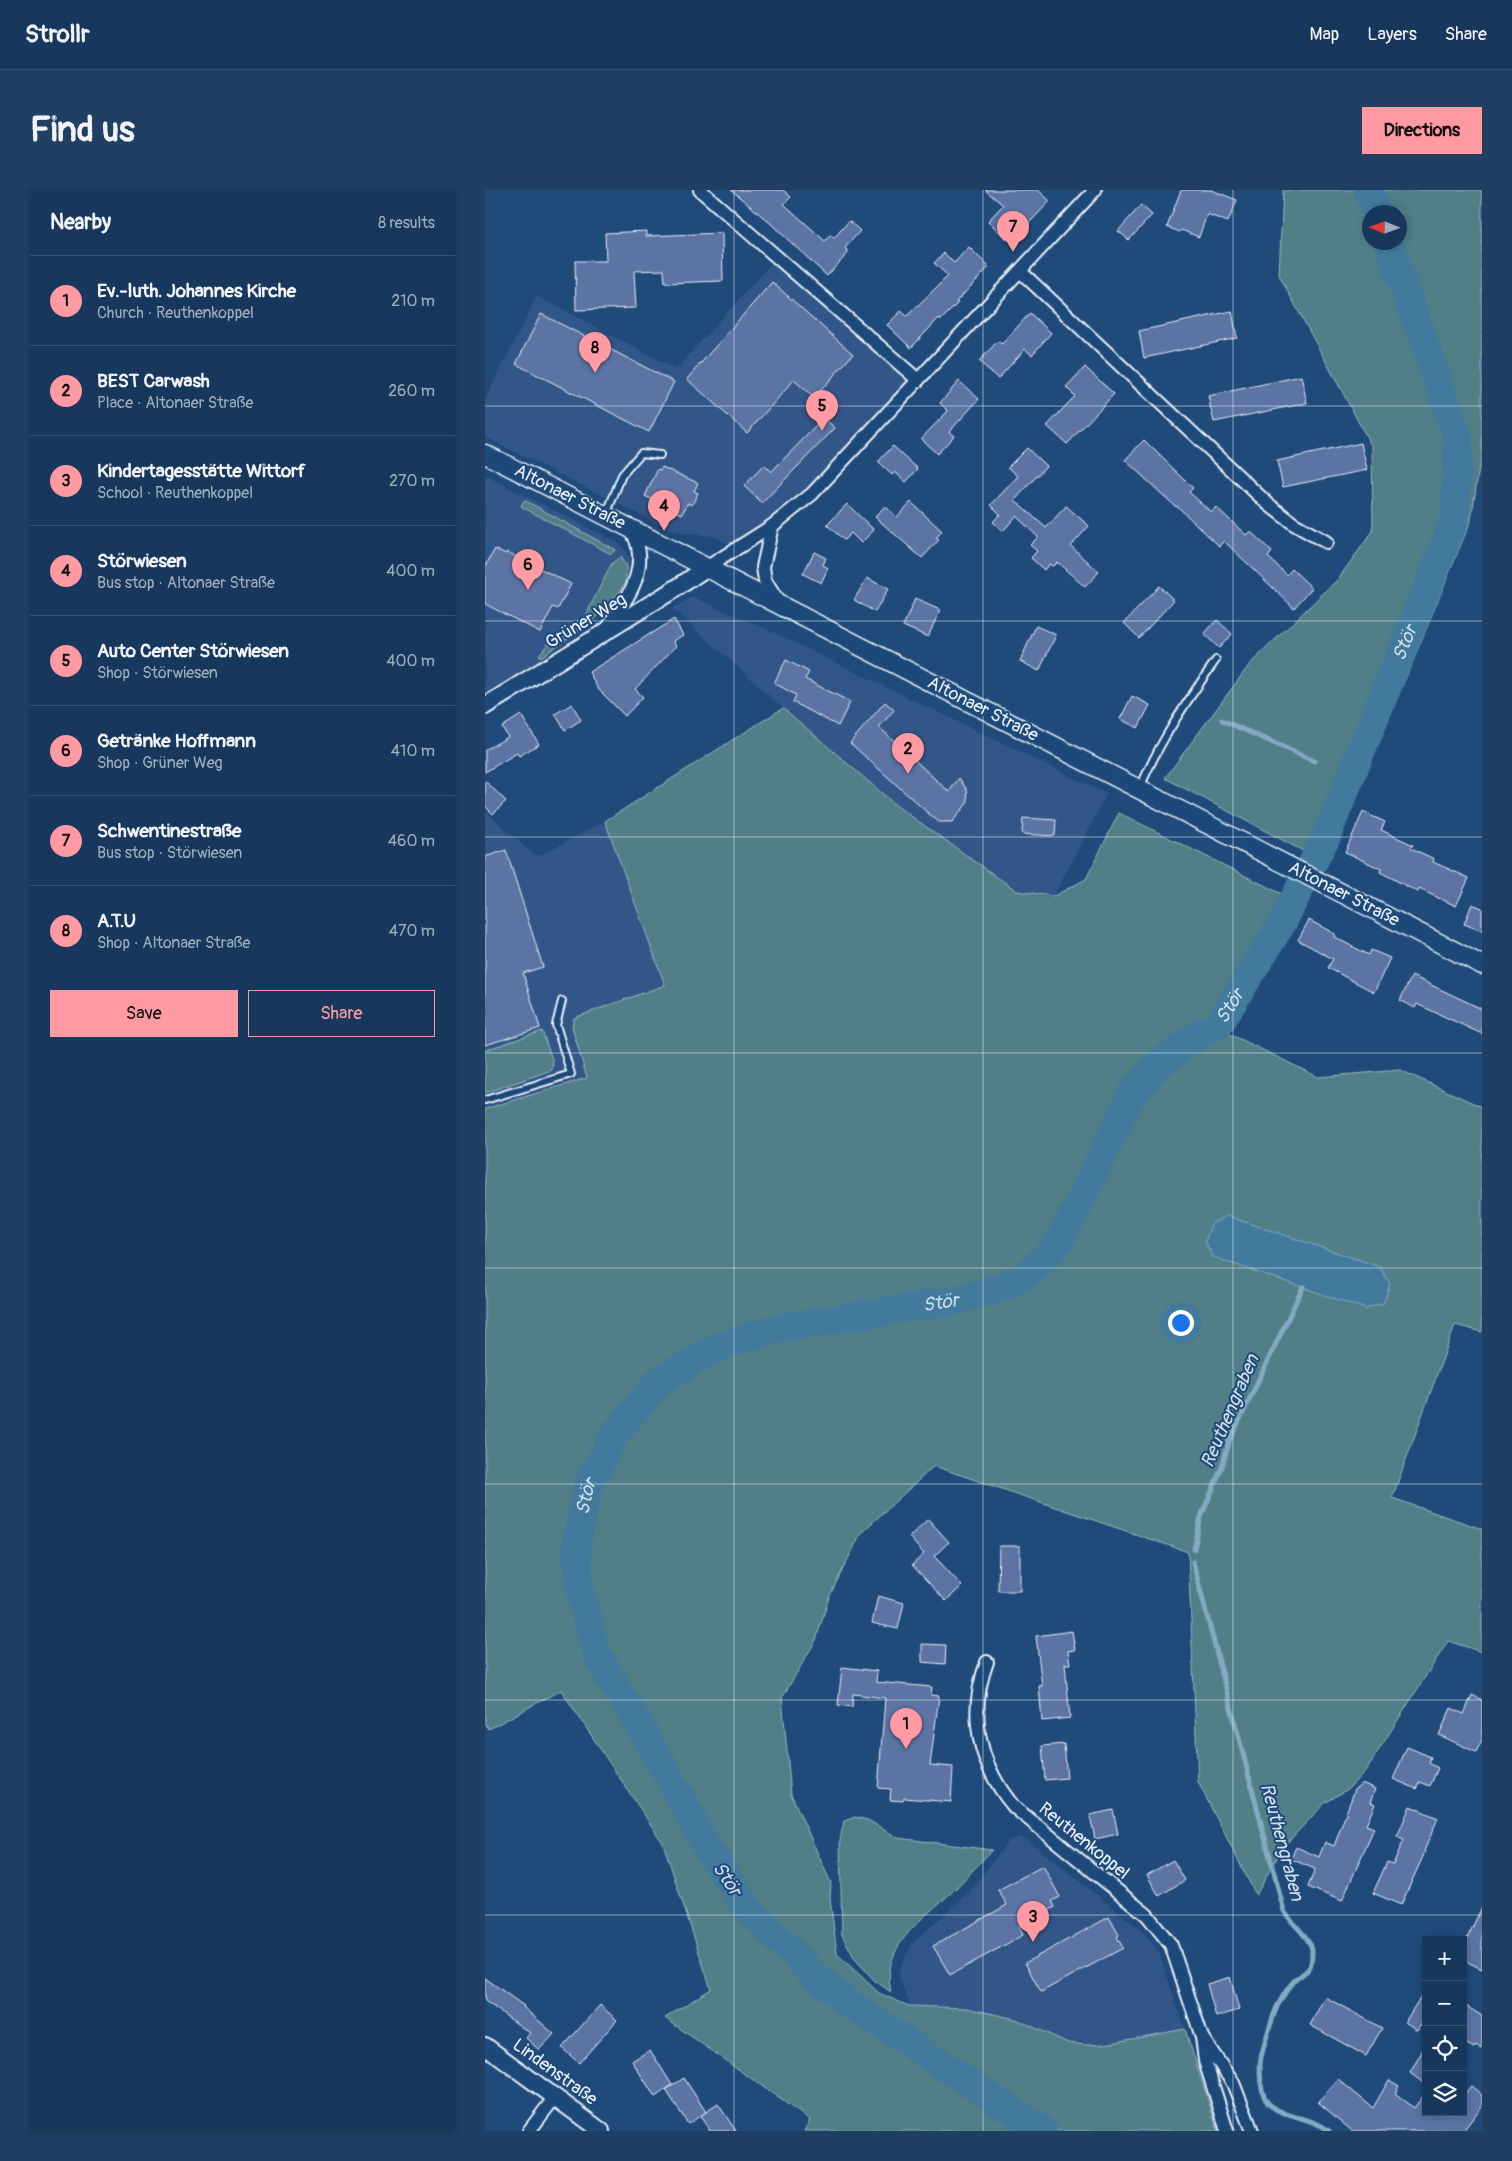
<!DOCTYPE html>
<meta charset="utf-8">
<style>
body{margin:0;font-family:Pangolin,sans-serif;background:#203f62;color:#f1f3f6}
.controls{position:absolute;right:15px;bottom:15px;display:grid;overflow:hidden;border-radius:0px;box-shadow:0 2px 8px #0003}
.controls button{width:45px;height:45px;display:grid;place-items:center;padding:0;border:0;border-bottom:1px solid #365272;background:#17385c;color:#f1f3f6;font:25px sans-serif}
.compass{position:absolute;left:877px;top:15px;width:45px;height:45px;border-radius:50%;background:#17385c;box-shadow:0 2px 8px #0003;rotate:271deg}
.you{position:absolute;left:695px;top:1132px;width:18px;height:18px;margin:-12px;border:4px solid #fff;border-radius:50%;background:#1a73e8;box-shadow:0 0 0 8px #1a73e833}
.badge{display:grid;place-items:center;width:32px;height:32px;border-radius:50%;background:#ff9aa2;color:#111;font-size:16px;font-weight:700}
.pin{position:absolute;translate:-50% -41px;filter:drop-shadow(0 1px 2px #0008)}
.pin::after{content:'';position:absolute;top:26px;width:18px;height:15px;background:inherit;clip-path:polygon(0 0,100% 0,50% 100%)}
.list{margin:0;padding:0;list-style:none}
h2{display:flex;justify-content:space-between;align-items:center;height:65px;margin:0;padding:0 20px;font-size:21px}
h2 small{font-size:16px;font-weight:400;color:#9eacbb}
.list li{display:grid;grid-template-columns:32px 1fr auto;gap:15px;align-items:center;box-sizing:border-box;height:90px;padding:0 20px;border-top:1px solid #365272}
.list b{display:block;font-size:19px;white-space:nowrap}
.list p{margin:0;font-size:16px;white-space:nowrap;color:#9eacbb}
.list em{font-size:16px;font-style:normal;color:#9eacbb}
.actions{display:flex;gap:10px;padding:15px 20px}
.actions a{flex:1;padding:11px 0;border:1px solid #ff9aa2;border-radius:0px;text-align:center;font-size:18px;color:#ff9aa2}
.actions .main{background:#ff9aa2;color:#111}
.icon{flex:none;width:28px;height:28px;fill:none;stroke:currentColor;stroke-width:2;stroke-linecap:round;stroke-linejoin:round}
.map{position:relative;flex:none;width:997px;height:1941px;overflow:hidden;border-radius:0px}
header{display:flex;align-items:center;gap:30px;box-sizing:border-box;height:70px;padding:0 25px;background:#17385c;border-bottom:1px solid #365272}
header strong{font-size:24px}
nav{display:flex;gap:28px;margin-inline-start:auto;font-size:18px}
.intro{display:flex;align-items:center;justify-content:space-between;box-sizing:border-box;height:120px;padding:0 30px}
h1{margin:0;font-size:35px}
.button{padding:12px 22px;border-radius:0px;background:#ff9aa2;color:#111;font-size:18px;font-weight:700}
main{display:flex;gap:30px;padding:0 30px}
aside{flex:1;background:#17385c;border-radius:0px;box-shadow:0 2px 8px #0003}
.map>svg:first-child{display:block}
</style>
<header>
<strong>Strollr</strong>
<nav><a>Map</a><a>Layers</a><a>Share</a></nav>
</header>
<div class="intro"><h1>Find us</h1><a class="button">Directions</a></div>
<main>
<aside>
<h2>Nearby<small>8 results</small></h2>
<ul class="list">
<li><span class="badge">1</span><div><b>Ev.-luth. Johannes Kirche</b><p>Church · Reuthenkoppel</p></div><em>210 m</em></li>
<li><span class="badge">2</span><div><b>BEST Carwash</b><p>Place · Altonaer Straße</p></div><em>260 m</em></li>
<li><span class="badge">3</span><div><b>Kindertagesstätte Wittorf</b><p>School · Reuthenkoppel</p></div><em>270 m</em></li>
<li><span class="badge">4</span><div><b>Störwiesen</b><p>Bus stop · Altonaer Straße</p></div><em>400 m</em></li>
<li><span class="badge">5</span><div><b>Auto Center Störwiesen</b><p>Shop · Störwiesen</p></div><em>400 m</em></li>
<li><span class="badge">6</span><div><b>Getränke Hoffmann</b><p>Shop · Grüner Weg</p></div><em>410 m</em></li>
<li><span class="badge">7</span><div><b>Schwentinestraße</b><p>Bus stop · Störwiesen</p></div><em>460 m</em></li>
<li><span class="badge">8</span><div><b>A.T.U</b><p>Shop · Altonaer Straße</p></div><em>470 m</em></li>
</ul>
<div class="actions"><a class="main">Save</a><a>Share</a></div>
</aside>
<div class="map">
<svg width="997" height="1941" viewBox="0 0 997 1941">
<rect width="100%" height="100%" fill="#1f4a7a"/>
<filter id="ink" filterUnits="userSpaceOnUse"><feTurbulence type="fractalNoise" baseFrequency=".02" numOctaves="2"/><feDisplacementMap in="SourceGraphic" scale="10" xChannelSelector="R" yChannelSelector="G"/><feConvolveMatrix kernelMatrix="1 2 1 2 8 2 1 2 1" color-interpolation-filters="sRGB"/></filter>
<g filter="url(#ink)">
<g fill="#315687">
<polygon points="292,67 433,190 327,304 251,358 228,346 190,342 0,247 0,210 52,106 191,179"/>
<polygon points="0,285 133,353 140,360 146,373 154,377 146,402 110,433 0,507"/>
<polygon points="208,407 286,441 622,604 569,706 532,701 413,617 298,518 187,418"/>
<polygon points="0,620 42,659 53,666 120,631 182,799 124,901 0,947"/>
<polygon points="536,1647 543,1650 660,1743 674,1763 700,1839 619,1854 600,1855 583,1853 531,1829 481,1818 425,1816 414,1788 415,1779 423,1761 430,1751 485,1701 523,1651"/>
</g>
<g fill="#517e87" stroke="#9cb8c0" fill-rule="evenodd">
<path d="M 798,0 L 997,0 L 997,259 L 986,330 L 921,488 L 839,672 L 680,588 L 765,474 L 853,389 L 888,341 L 887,257 L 794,85 ZM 884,22 L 914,22 L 914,52 L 884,52 Z"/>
<polygon points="39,311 41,311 130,360 126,364 37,317 36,315"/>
<polygon points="135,367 141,376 141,392 135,401 108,430 56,467 54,465 65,451 101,425 127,373"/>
<polygon points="298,518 413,617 532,701 569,706 601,689 634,623 809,710 797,733 734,834 745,844 833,887 915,880 997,917 997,1142 970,1135 907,1308 997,1339 997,1462 963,1451 881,1580 863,1599 840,1613 798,1657 771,1705 713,1592 703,1362 449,1276 376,1343 344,1407 331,1450 297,1508 306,1604 346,1693 345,1709 352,1764 394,1803 424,1816 481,1818 531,1829 583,1853 600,1855 620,1854 700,1839 733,1941 319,1941 325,1930 180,1828 226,1799 178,1653 76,1500 4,1539 0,1533 0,919 102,888 87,837 89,828 180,795 120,631"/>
<polygon points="57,841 68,872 67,880 0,903 0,860"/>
<path d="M 370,1627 L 383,1630 L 413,1648 L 507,1660 C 495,1672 484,1685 472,1697 C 442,1727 395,1753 406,1802 L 390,1791 L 370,1769 L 357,1745 L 355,1651 L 359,1631 Z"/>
</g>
<polygon fill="#427a9e" stroke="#84aac2" points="742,1026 895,1077 905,1094 899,1113 881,1119 728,1067 720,1051 727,1033"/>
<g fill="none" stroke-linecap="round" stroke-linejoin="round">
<g stroke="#84aac2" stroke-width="5">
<polyline points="737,530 829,571"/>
<polyline points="709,1359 716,1327 737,1277 744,1252 818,1097"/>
<path d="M 708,1372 L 799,1721 C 806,1733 827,1749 827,1761 C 827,1782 823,1779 809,1791 C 803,1797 798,1806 794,1813 C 789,1821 775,1866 775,1875 C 775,1886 776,1908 785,1915 C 802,1929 828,1927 844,1941"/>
</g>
<g stroke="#427a9e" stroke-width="29">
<polyline points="883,0 892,22"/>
<path id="s1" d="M 558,1941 L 366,1815 L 330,1786 L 263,1719 L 222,1658 L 181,1581 L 112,1465 L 95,1402 L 91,1356 L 103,1296 L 130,1244 L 174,1191 L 238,1155 L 288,1139 L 473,1110 L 518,1097 L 541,1086 L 559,1069 L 575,1050 L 592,1018 L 647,904 L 671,876 L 709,848 L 734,834 L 797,733 L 841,647 L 970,330 L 973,247 L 903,52"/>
</g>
</g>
<g fill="#5c73a4" stroke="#e8f1f8">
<polygon points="246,0 298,0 306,7 299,14 340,51 345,45 349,48 364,31 375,41 360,58 364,62 342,86 284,32"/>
<polygon points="500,0 553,0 565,11 530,48 526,44 521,49 503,31 518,15"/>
<polygon points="696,0 726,0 752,10 743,32 722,24 714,47 696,40 695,42 682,37"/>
<polygon points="656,15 667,25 644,50 633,41"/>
<polygon points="161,41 161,46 237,43 238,91 180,93 179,80 149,81 151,118 91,120 90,71 121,71 120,43"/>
<polygon points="484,57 504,77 471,112 473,113 456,130 454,128 426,158 402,135 416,121 422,126 463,86 449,73 459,63 469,73"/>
<polygon points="287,92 368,164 329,208 309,190 262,243 202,189"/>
<polygon points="747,121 752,148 659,168 654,141"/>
<polygon points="545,123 566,143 547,165 540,159 513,189 494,171 513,151 517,154"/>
<polygon points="56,124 189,192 164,242 31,174"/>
<polygon points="600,177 629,204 582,254 562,236 590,206 581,197"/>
<polygon points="816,186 822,213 729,232 723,206"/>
<polygon points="474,191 494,209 464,242 469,246 452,264 436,249 463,221 455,213"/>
<polygon points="339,228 350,238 277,313 259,296 279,275 286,282"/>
<polygon points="659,250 708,298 704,302 726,322 731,317 761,345 765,341 787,362 783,367 802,385 807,379 827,398 809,418 739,351 734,356 692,316 691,317 640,270"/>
<polygon points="876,253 882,280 798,297 792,271"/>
<polygon points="408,256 433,279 421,292 410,282 407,285 393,272"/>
<polygon points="542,258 561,276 530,310 561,338 581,316 604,336 586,356 614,382 600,397 572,372 568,376 564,374 559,380 546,368 552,361 545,355 553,347 531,326 518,341 508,332 515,324 506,315 533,286 523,277"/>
<polygon points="177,277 213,293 209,301 213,303 207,315 203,313 197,324 160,306 173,279 175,280"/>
<polygon points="426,312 457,341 451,348 454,350 437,368 390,327 400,316 412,327"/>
<polygon points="362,314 389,340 376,353 366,343 359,350 342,335"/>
<polygon points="10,359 21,364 22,362 86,394 73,419 68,417 55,442 0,414 0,377"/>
<polygon points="329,362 341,368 338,375 343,378 336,393 318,384"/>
<polygon points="382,388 403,399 390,422 369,410"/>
<polygon points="674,396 689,410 654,448 639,433"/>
<polygon points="430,409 455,420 443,447 418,436"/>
<polygon points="189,429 198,445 188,451 191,456 150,499 158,507 140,526 113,499 104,482"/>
<polygon points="732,430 747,444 734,458 719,444"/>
<polygon points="551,436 571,445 554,481 535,471"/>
<polygon points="301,470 324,482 320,489 365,512 353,536 308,512 311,505 289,493"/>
<polygon points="647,506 665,515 653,538 635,529"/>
<polygon points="400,512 409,520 394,537 464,602 474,588 482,600 483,612 467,632 454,632 444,624 365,553"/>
<polygon points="87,514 96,530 80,540 70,524"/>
<polygon points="36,525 54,554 34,566 32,563 0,582 0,560 23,547 17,537"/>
<polygon points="0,591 21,611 8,624 0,616"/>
<polygon points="878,622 900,632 896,640 928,655 926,658 949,669 948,672 984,688 971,716 934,699 933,702 895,682 896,679 860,662"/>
<polygon points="538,628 571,630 570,646 537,644"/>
<polygon points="21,660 58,777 38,783 55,838 0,855 0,667"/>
<polygon points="987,714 997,718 997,741 979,734"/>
<polygon points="824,730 850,744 849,747 884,765 886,760 905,768 889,802 843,778 848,769 813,750"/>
<polygon points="927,786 997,819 997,844 932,814 930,818 915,810"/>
<polygon points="443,1329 464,1352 449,1366 477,1396 461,1411 427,1375 439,1364 424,1347"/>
<polygon points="514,1356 535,1356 535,1401 513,1401"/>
<polygon points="393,1406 419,1413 413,1439 387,1433"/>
<polygon points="587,1441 590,1460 583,1461 585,1474 580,1474 585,1528 557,1531 554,1496 557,1496 551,1446"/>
<polygon points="437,1454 461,1455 460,1474 437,1472"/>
<polygon points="357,1477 392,1481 391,1492 447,1497 446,1505 454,1506 445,1575 468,1577 466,1612 419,1608 418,1611 405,1610 406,1599 393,1598 400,1508 368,1504 367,1517 353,1515"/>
<polygon points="987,1505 997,1510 997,1550 991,1562 954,1545 966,1518 979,1524"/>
<polygon points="579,1554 582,1588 560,1590 557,1556"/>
<polygon points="922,1557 946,1567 944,1573 953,1578 945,1596 935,1592 932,1599 908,1589"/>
<polygon points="877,1593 890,1599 885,1612 890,1614 881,1635 889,1638 857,1711 823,1697 830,1679 806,1669 811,1657 834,1667 840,1652 849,1656 870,1599"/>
<polygon points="925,1616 953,1628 939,1661 940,1662 916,1715 888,1703 902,1672 908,1674 919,1650 912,1647"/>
<polygon points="628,1620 633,1644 610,1649 605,1625"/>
<polygon points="688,1670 700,1690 674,1706 662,1685"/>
<polygon points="558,1676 575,1707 567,1711 570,1717 534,1737 538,1745 465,1785 448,1756 522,1715 513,1700"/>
<polygon points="997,1717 997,1779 978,1770 978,1757"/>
<polygon points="624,1727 634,1745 632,1747 638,1758 556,1802 540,1773"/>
<polygon points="745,1787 754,1820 731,1827 722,1794"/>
<polygon points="0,1788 39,1816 38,1817 69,1844 54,1860 41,1848 45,1843 0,1811"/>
<polygon points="941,1798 941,1826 932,1840 920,1832"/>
<polygon points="840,1807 897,1838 881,1866 825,1835"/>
<polygon points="978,1814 997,1826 997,1859 991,1855 989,1858 978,1852"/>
<polygon points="115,1815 132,1830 94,1873 77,1858"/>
<polygon points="941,1854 941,1895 925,1883"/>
<polygon points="165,1860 187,1895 170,1907 147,1871"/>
<polygon points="199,1888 221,1922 203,1934 181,1900"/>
<polygon points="853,1889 888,1918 904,1890 914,1896 910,1903 929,1918 941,1902 941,1922 978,1922 978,1906 986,1896 997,1905 997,1916 978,1941 867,1941 833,1912"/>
<polygon points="233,1914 251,1941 225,1941 215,1926"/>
</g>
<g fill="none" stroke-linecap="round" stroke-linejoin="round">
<g stroke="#e8f1f8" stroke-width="10">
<g id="service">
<polyline points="121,325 137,285 156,263 175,265"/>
<path d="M 655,598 C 674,552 702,511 731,470"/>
<polyline points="0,910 86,884 71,835 77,811"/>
</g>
</g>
<g stroke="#e8f1f8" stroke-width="16">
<g id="minor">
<polyline points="215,0 433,190"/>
<polyline points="535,81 783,314 809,334 841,352"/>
<polyline points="287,336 278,377 280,391 295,415"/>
<polyline points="221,378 287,336 327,304 610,0"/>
<path d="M 122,439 C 137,416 160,387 153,357 C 152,351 149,345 146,339"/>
<path d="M 502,1472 C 482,1525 494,1575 529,1617 L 662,1725 L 686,1755 L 717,1847 L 720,1871 L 742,1941"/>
<polyline points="718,1849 748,1893 767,1941"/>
<polyline points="44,1941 70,1907"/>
</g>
</g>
<g stroke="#e8f1f8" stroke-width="20">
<g id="tertiary">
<polyline points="0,516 193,397 221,378"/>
<polyline points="0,1856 116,1941"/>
</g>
</g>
<g stroke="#e8f1f8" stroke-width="21">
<polyline id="secondary" points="0,264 997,775"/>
</g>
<use href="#service" stroke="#1f4a7a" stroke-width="6"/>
<use href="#minor" stroke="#1f4a7a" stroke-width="12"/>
<use href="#tertiary" stroke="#1f4a7a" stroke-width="16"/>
<use href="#secondary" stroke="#1f4a7a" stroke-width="18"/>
</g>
</g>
<path fill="none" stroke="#e8f1f8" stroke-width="1" stroke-opacity="0.55" d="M 249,0 L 249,1941M 498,0 L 498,1941M 748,0 L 748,1941M 0,216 L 997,216M 0,431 L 997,431M 0,647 L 997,647M 0,863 L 997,863M 0,1078 L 997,1078M 0,1294 L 997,1294M 0,1510 L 997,1510M 0,1725 L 997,1725"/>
<g text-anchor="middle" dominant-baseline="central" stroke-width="4" stroke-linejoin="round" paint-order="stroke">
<g font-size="18" fill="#e8f1f8" stroke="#1f4a7a">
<text transform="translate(85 307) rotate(27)">Altonaer Straße</text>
<text transform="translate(101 431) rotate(-31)">Grüner Weg</text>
<text transform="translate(498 519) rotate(27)">Altonaer Straße</text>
<text transform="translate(859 704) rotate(27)">Altonaer Straße</text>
<text transform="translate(599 1651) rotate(39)">Reuthenkoppel</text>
<text transform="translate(70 1882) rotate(36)">Lindenstraße</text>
</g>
<g font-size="19" font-style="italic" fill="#cfdfea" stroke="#1f4a7a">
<text stroke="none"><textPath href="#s1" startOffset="2102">Stör</textPath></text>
<text stroke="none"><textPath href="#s1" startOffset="1698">Stör</textPath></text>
<text stroke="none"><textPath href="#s1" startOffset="1262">Stör</textPath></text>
<text transform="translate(745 1221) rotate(-67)">Reuthengraben</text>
<text stroke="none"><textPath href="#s1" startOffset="828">Stör</textPath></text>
<text transform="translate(797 1652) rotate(75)">Reuthengraben</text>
<text transform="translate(242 1689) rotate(56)">Stör</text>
</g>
</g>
</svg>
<div class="controls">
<button>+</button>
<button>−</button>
<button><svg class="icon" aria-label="locate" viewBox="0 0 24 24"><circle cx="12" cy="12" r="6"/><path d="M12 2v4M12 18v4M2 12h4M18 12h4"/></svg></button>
<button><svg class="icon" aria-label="layers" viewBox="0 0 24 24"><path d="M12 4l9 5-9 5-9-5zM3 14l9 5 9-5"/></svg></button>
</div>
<svg class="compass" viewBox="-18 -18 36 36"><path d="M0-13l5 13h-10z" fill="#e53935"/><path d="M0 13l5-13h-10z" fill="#9eacbb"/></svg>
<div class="you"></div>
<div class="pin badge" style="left:421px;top:1559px">1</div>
<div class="pin badge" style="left:423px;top:584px">2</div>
<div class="pin badge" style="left:548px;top:1752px">3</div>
<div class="pin badge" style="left:179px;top:341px">4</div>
<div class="pin badge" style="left:337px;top:241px">5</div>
<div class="pin badge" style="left:43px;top:400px">6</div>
<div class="pin badge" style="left:528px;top:62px">7</div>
<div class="pin badge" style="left:110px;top:183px">8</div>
</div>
</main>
